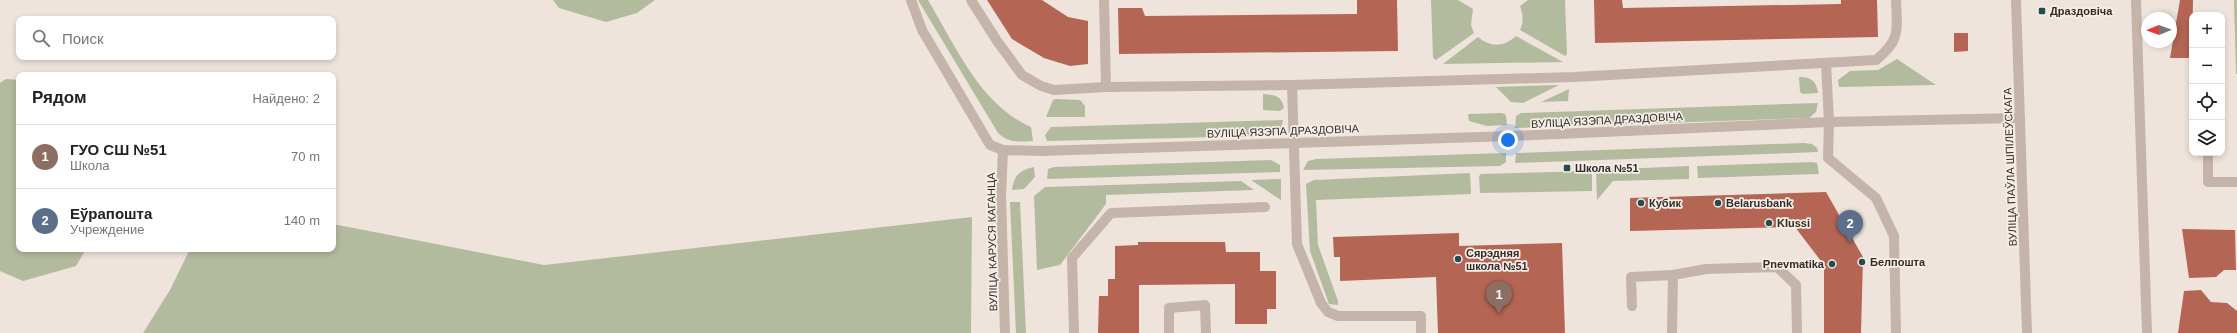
<!DOCTYPE html>
<html lang="ru">
<meta charset="utf-8">
<style>
body{margin:0;font-family:Arial,sans-serif;background:#f6f6f6;color:#222}
.controls{position:absolute;right:12px;top:12px;display:grid;overflow:hidden;border-radius:8px;box-shadow:0 2px 6px #0003}
.controls button{width:36px;height:36px;display:grid;place-items:center;padding:0;border:0;border-bottom:1px solid #e0e0e0;background:#fff;color:#222;font:20px sans-serif}
.compass{position:absolute;left:2141px;top:12px;width:36px;height:36px;border-radius:50%;background:#fff;box-shadow:0 2px 6px #0003;rotate:269deg}
.you{position:absolute;left:1508px;top:140px;width:14px;height:14px;margin:-10px;border:3px solid #fff;border-radius:50%;background:#1a73e8;box-shadow:0 0 0 6px #1a73e833}
.badge{display:grid;place-items:center;width:26px;height:26px;border-radius:50%;background:#234e4f;color:#fff;font-size:13px;font-weight:700}
.pin{position:absolute;translate:-50% -33px;filter:drop-shadow(0 1px 2px #0008)}
.pin::after{content:'';position:absolute;top:21px;width:14px;height:12px;background:inherit;clip-path:polygon(0 0,100% 0,50% 100%)}
.list{margin:0;padding:0;list-style:none}
h2{display:flex;justify-content:space-between;align-items:center;height:52px;margin:0;padding:0 16px;font-size:17px}
h2 small{font-size:13px;font-weight:400;color:#767676}
.list li{display:grid;grid-template-columns:26px 1fr auto;gap:12px;align-items:center;box-sizing:border-box;height:64px;padding:0 16px;border-top:1px solid #e0e0e0}
.list b{display:block;font-size:15px;white-space:nowrap}
.list p{margin:0;font-size:13px;white-space:nowrap;color:#767676}
.list em{font-size:13px;font-style:normal;color:#767676}
.icon{flex:none;width:22px;height:22px;fill:none;stroke:currentColor;stroke-width:2;stroke-linecap:round;stroke-linejoin:round}
.map{position:relative;flex:none;width:2237px;height:333px;overflow:hidden}
.search{position:absolute;background:#fff;box-shadow:0 2px 6px #0003;left:16px;top:16px;width:320px;height:44px;display:flex;align-items:center;gap:10px;box-sizing:border-box;padding:0 14px;border-radius:8px;color:#767676;font-size:15px}
.panel{position:absolute;background:#fff;box-shadow:0 2px 6px #0003;left:16px;top:72px;width:320px;height:180px;border-radius:8px}
.map>svg:first-child{display:block}
</style>
<div class="map">
<svg width="2237" height="333" viewBox="0 0 2237 333">
<rect width="100%" height="100%" fill="#eee4dc"/>
<g fill="#b3bb9e">
<polygon points="553,0 655,0 637,13 606,22 559,8"/>
<path d="M 918,0 L 928,0 C 955,45 980,105 1031,127 L 1033,141 C 1018,142 1009,143 998,133 Z"/>
<polygon points="1431,0 1458,0 1473,9 1471,25 1474,33 1436,60 1433,58"/>
<path d="M 1528,0 L 1565,0 L 1567,54 L 1565,56 L 1520,30 C 1524,22 1523,15 1520,6 Z"/>
<polygon points="2234,0 2237,0 2237,74 2236,74"/>
<path d="M 1516,36 L 1563,62 L 1443,64 L 1478,37 C 1491,48 1504,47 1516,36 Z"/>
<polygon points="1897,59 1936,85 1839,87 1838,80 1850,71 1878,70"/>
<path d="M 1799,77 C 1812,77 1816,81 1818,93 L 1803,94 L 1800,92 Z"/>
<polygon points="6,79 19,80 19,249 86,249 76,266 23,281 0,271 0,83"/>
<polygon points="1559,85 1523,103 1511,102 1496,87"/>
<polygon points="1569,89 1568,101 1541,102"/>
<path d="M 1263,94 C 1274,95 1282,95 1284,108 L 1280,111 L 1263,110 Z"/>
<polygon points="1056,99 1080,100 1085,106 1085,117 1046,117 1053,100"/>
<polygon points="1818,103 1816,112 1809,118 1515,128 1516,116 1521,113"/>
<polygon points="1502,113 1506,115 1507,125 1487,126 1469,121 1468,114"/>
<polygon points="1283,120 1281,129 1279,133 1262,136 1047,141 1045,135 1051,127"/>
<polygon points="1804,143 1812,144 1817,148 1818,152 1515,163 1516,153"/>
<polygon points="1506,153 1506,162 1500,166 1303,170 1308,161 1316,159"/>
<polygon points="1271,160 1280,165 1280,172 1047,179 1048,169 1054,167"/>
<polygon points="1812,162 1817,163 1819,174 1698,178 1697,166"/>
<polygon points="1689,166 1689,179 1613,181 1597,200 1596,170"/>
<path d="M 1034,167 L 1035,177 L 1024,189 L 1012,190 C 1014,175 1020,170 1034,167 Z"/>
<polygon points="1592,171 1592,191 1480,193 1479,176 1481,174"/>
<polygon points="1470,173 1471,194 1316,200 1318,245 1338,301 1338,305 1329,304 1310,251 1306,184 1314,180"/>
<polygon points="1281,179 1281,200 1251,180"/>
<polygon points="1241,181 1254,190 1106,195 1106,204 1060,265 1037,270 1034,196 1045,187"/>
<polygon points="1010,202 1020,202 1026,333 1016,333"/>
<polygon points="972,217 971,333 143,333 170,290 190,249 333,249 333,224 544,265"/>
</g>
<g fill="#b56553">
<polygon points="987,0 1042,0 1068,17 1088,21 1088,64 1070,66 1044,58 1012,39"/>
<polygon points="1357,0 1397,0 1398,51 1119,54 1118,8 1142,8 1145,16 1357,14"/>
<polygon points="1594,0 1622,0 1623,8 1841,4 1841,0 1877,0 1878,37 1595,43"/>
<polygon points="2180,0 2193,0 2192,58 2170,58"/>
<polygon points="1954,33 1968,33 1968,51 1954,52"/>
<polygon points="1826,192 1863,257 1861,333 1824,333 1824,265 1795,227 1630,231 1630,198"/>
<polygon points="2182,229 2235,230 2236,270 2224,270 2216,277 2189,278"/>
<polygon points="1459,233 1459,246 1562,243 1565,333 1438,333 1436,277 1340,281 1340,257 1334,257 1333,237"/>
<polygon points="1138,242 1225,242 1226,252 1260,252 1260,271 1276,271 1276,309 1267,309 1267,324 1235,324 1235,284 1139,285 1139,333 1098,333 1099,296 1108,296 1108,279 1115,279 1115,246 1138,245"/>
<polygon points="2201,290 2211,302 2227,303 2237,311 2237,333 2178,333 2184,291"/>
</g>
<g fill="none" stroke-linecap="round" stroke-linejoin="round">
<g stroke="#c4b4a9" stroke-width="10">
<polyline points="911,0 922,30 990,145 1003,150 1041,151 1511,136 1829,122 2020,118"/>
<polyline points="971,0 997,41 1022,75 1041,86 1054,90 1106,87 1292,85"/>
<polyline points="1104,0 1106,87"/>
<polyline points="2016,0 2027,333"/>
<polyline points="2136,0 2147,333"/>
<polyline points="1826,63 1829,122 1828,158 1876,198 1894,236 1896,333"/>
<polyline points="1003,150 1001,196 1005,333"/>
<polyline points="2208,153 2208,182 2237,182"/>
<polyline points="1632,306 1631,277 1673,275 1706,269 1777,267 1796,285 1797,333"/>
<polyline points="1074,333 1072,258 1111,213 1265,207"/>
<polyline points="1169,333 1169,308 1205,305 1206,333"/>
<path d="M 1421,333 L 1421,316 L 1338,316 L 1328,312 L 1321,303 L 1297,244 L 1292,85 L 1574,77 L 1876,60 C 1901,40 1897,30 1896,0"/>
<polyline points="1672,333 1673,275"/>
</g>
</g>
<g fill="#234e4f" stroke="#f6efe7" stroke-width="1.5">
<rect x="2038" y="7" width="8" height="8" rx="2"/>
<rect x="1563" y="164" width="8" height="8" rx="2"/>
<circle cx="1641" cy="203" r="4"/>
<circle cx="1718" cy="203" r="4"/>
<circle cx="1769" cy="223" r="4"/>
<circle cx="1458" cy="259" r="4"/>
<circle cx="1862" cy="262" r="4"/>
<circle cx="1832" cy="264" r="4"/>
</g>
<g text-anchor="middle" dominant-baseline="central" stroke-width="3.5" stroke-linejoin="round" paint-order="stroke">
<g font-size="11" font-weight="bold" fill="#332b28" stroke="#f6efe7" text-anchor="start">
<text x="2050" y="11">Драздовіча</text>
<text x="1575" y="168">Школа №51</text>
<text x="1649" y="203">Кубик</text>
<text x="1726" y="203">Belarusbank</text>
<text x="1777" y="223">KIussi</text>
<text x="1466" y="253">Сярэдняя<tspan x="1466" dy="13">школа №51</tspan></text>
<text x="1870" y="262">Белпошта</text>
<text x="1824" y="264" text-anchor="end">Pnevmatika</text>
</g>
<g font-size="11" fill="#332b28" stroke="#f6efe7">
<text transform="translate(1607 120) rotate(-3)">ВУЛІЦА ЯЗЭПА ДРАЗДОВІЧА</text>
<text transform="translate(1283 131) rotate(-2)">ВУЛІЦА ЯЗЭПА ДРАЗДОВІЧА</text>
<text transform="translate(2010 167) rotate(-92)">ВУЛІЦА ПАЎЛА ШПІЛЕЎСКАГА</text>
<text transform="translate(992 242) rotate(-91)">ВУЛІЦА КАРУСЯ КАГАНЦА</text>
</g>
</g>
</svg>
<div class="controls">
<button>+</button>
<button>−</button>
<button><svg class="icon" aria-label="locate" viewBox="0 0 24 24"><circle cx="12" cy="12" r="6"/><path d="M12 2v4M12 18v4M2 12h4M18 12h4"/></svg></button>
<button><svg class="icon" aria-label="layers" viewBox="0 0 24 24"><path d="M12 4l9 5-9 5-9-5zM3 14l9 5 9-5"/></svg></button>
</div>
<svg class="compass" viewBox="-18 -18 36 36"><path d="M0-13l5 13h-10z" fill="#e53935"/><path d="M0 13l5-13h-10z" fill="#767676"/></svg>
<div class="you"></div>
<div class="pin badge" style="left:1499px;top:314px;background:#8d6e63">1</div>
<div class="pin badge" style="left:1850px;top:243px;background:#5c6f8a">2</div>
<div class="search"><svg class="icon" aria-label="search" viewBox="0 0 24 24"><circle cx="10" cy="10" r="6"/><path d="M15 15l6 6"/></svg>Поиск</div>
<section class="panel">
<h2>Рядом<small>Найдено: 2</small></h2>
<ul class="list">
<li><span class="badge" style="background:#8d6e63">1</span><div><b>ГУО СШ №51</b><p>Школа</p></div><em>70 m</em></li>
<li><span class="badge" style="background:#5c6f8a">2</span><div><b>Еўрапошта</b><p>Учреждение</p></div><em>140 m</em></li>
</ul>
</section>
</div>
